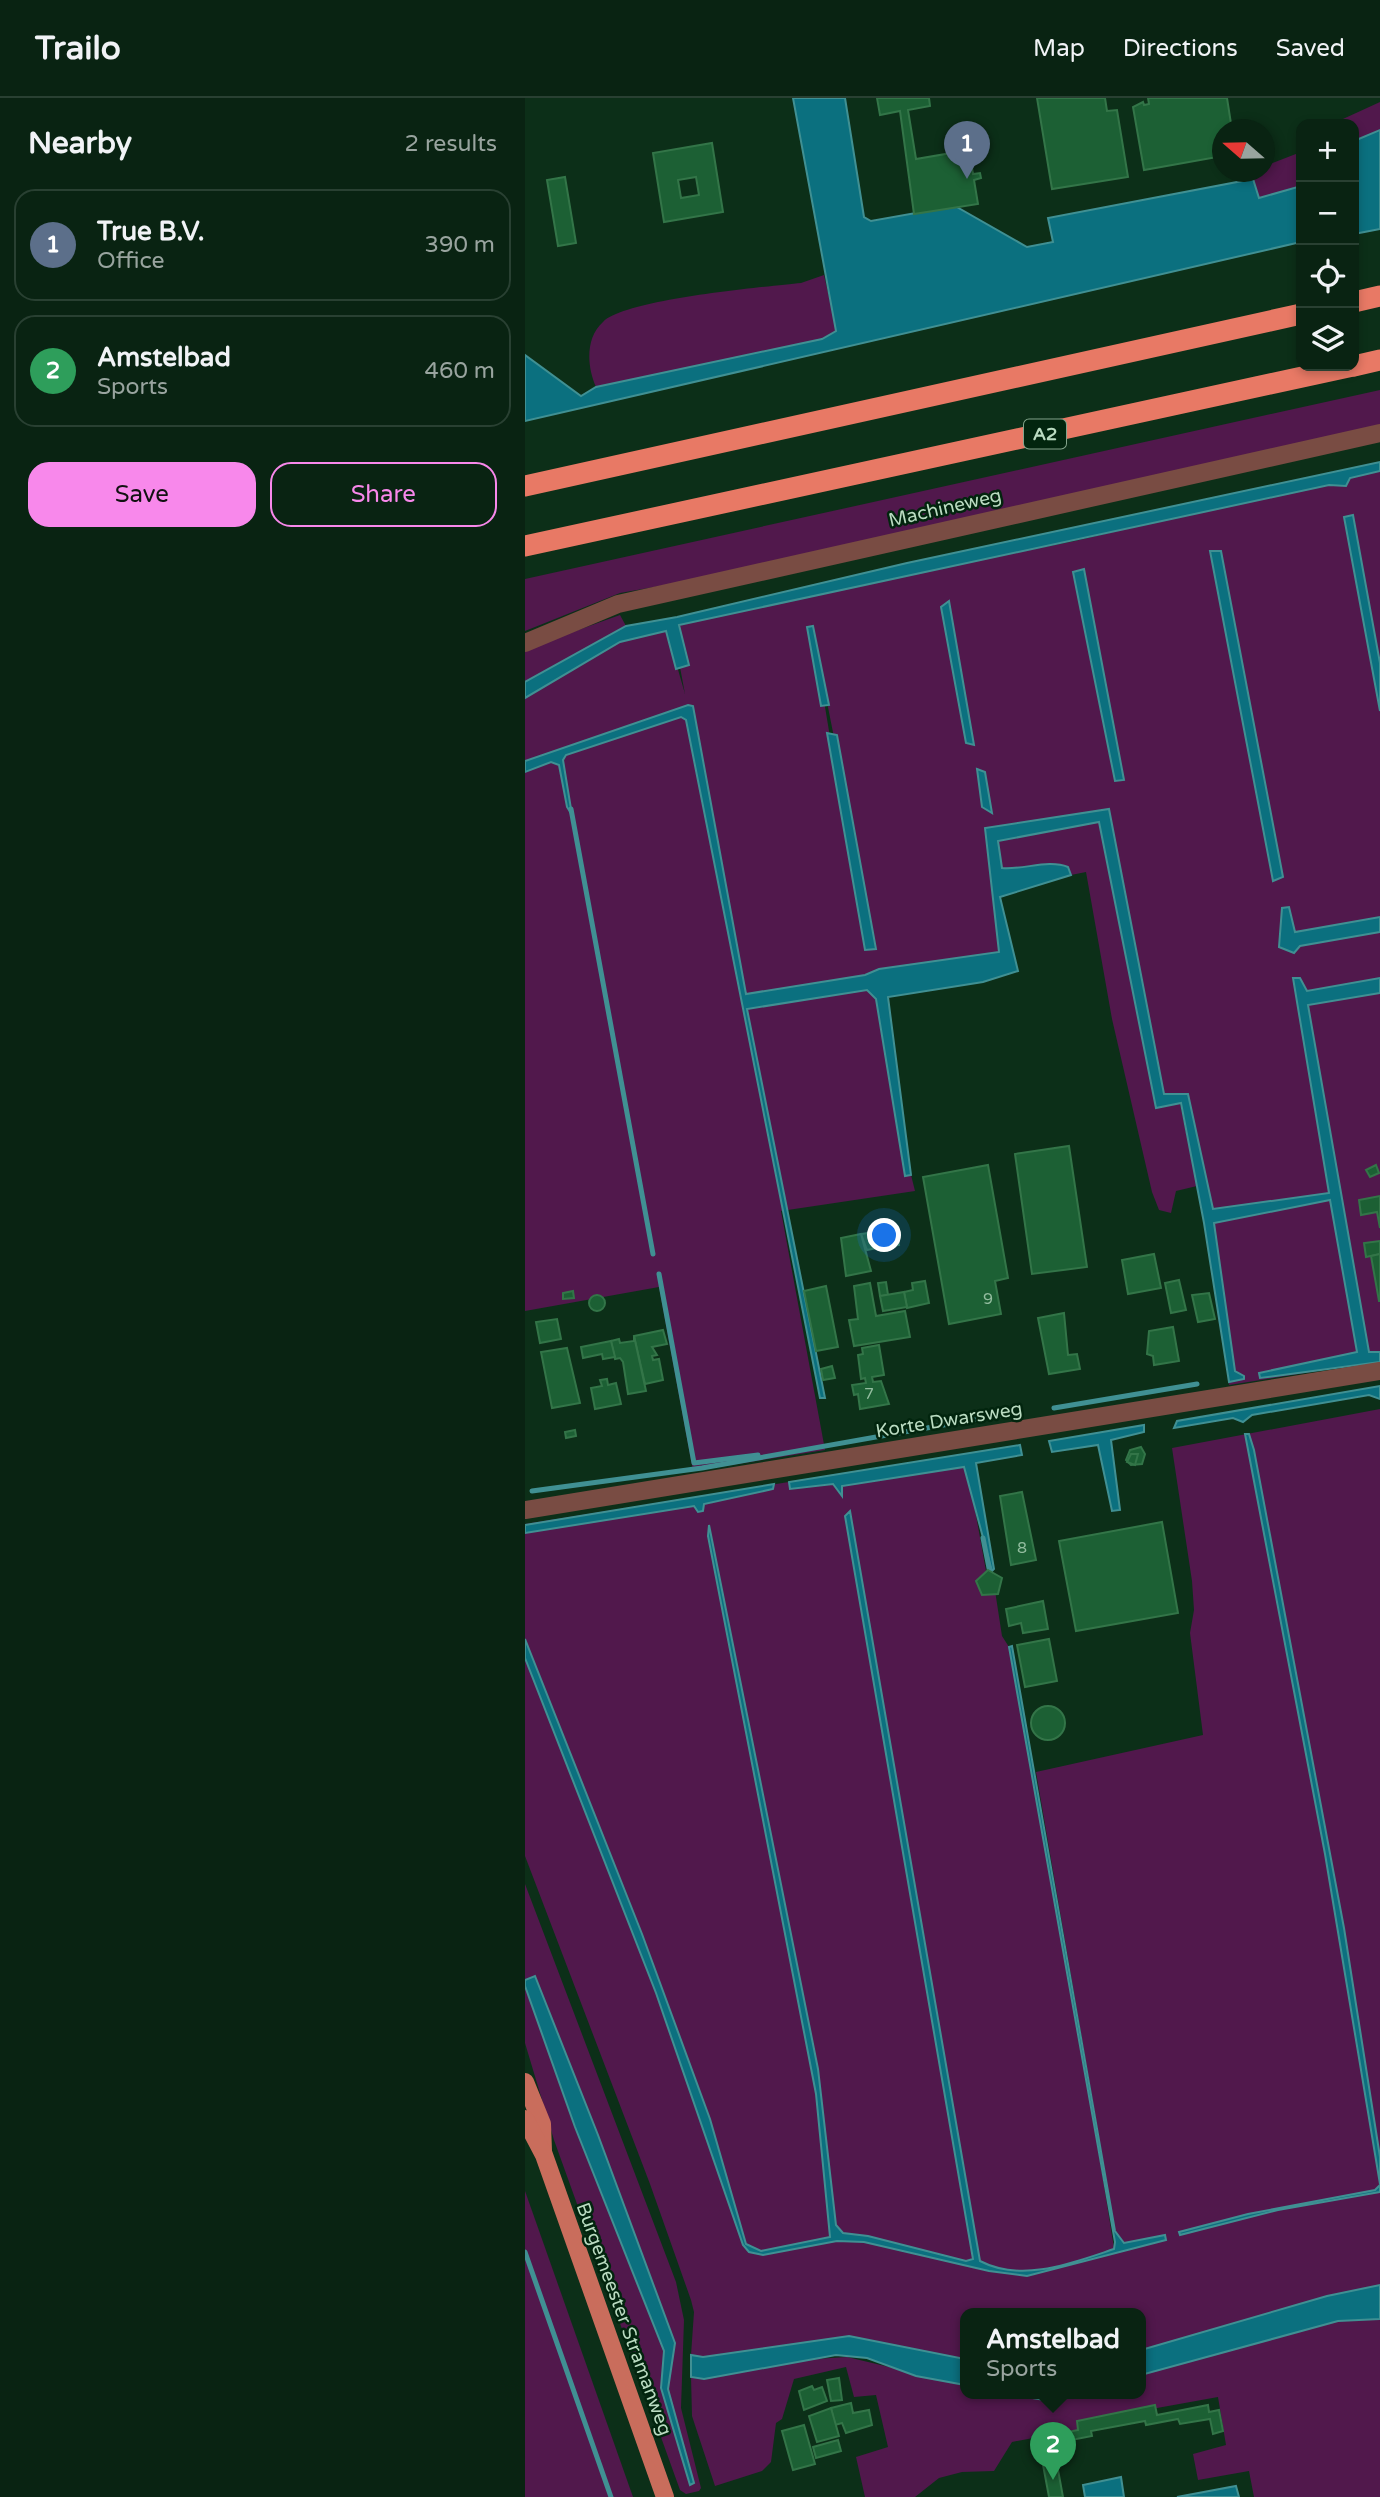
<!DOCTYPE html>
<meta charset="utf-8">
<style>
body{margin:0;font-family:"Varela Round",sans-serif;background:#122b1b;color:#f1f3f6}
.controls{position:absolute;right:21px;top:21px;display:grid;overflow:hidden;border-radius:14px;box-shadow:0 4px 10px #0003}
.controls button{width:63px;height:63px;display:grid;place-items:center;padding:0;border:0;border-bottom:2px solid #294032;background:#092312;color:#f1f3f6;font:35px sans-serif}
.compass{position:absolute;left:687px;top:21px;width:63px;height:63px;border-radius:50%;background:#092312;box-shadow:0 4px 10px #0003;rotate:290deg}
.you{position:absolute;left:360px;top:1138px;width:24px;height:24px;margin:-18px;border:5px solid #fff;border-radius:50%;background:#1a73e8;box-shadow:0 0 0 10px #1a73e833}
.badge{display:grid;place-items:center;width:46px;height:46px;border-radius:50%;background:#f888eb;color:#fff;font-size:23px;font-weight:700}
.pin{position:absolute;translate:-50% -58px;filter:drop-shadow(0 2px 4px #0008)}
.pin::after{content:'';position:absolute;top:37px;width:24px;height:21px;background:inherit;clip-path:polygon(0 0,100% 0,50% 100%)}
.popup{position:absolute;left:435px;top:2210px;width:186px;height:91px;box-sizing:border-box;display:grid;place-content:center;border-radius:14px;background:#092312;filter:drop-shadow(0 2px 5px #0005);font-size:23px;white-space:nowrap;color:#99a49f}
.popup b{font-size:26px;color:#f1f3f6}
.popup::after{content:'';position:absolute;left:50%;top:100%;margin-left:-14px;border:14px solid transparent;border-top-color:#092312}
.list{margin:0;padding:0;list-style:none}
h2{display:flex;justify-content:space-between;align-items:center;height:91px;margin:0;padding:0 28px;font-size:30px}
h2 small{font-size:23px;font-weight:400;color:#99a49f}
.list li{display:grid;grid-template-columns:46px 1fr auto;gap:21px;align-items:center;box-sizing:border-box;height:112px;margin:0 14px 14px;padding:0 14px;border:2px solid #294032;border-radius:21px}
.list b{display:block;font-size:26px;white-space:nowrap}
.list p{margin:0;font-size:23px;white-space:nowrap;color:#99a49f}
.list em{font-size:23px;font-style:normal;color:#99a49f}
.actions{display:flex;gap:14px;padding:21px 28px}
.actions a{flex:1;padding:16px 0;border:2px solid #f888eb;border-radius:21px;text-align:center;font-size:24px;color:#f888eb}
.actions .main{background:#f888eb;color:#111}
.icon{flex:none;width:38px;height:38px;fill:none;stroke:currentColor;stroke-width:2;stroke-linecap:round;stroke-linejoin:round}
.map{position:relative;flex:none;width:855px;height:2399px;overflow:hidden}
header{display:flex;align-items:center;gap:42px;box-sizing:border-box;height:98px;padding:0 35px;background:#092312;border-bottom:2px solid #294032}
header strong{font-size:33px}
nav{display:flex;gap:38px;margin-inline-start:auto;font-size:24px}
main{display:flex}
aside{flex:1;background:#092312}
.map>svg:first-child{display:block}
</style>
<header>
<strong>Trailo</strong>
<nav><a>Map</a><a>Directions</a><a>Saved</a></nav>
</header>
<main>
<aside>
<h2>Nearby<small>2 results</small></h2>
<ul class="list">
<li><span class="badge" style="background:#5c6f8a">1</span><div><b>True B.V.</b><p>Office</p></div><em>390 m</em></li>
<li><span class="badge" style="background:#2e9e5b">2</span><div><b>Amstelbad</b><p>Sports</p></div><em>460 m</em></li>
</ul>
<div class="actions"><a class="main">Save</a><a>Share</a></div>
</aside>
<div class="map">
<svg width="855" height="2399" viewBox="0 0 855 2399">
<rect width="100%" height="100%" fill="#0c2f18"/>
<g fill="#51184c" fill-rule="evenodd">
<polygon points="855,4 855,32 829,43 829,26 807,26"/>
<polygon points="776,54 776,88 734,100 726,74 740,74 740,68"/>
<path d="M 299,177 L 312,233 L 297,241 L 71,289 C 62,269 60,240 78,224 C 101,201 239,189 276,185 Z"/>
<polygon points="855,292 855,328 169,482 95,495 0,533 0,481"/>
<path d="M 855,364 L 855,1263 L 704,1287 L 689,1125 L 795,1097 L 688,1112 L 660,996 L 639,996 L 584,711 L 460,730 L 475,854 L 354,872 L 380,1078 L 386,1077 L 390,1093 L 256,1113 L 300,1352 L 168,1373 L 134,1189 L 0,1213 L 0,666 L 124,621 L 0,663 L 0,600 L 95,544 L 142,533 L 160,596 L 146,521 L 550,443 L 681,412 L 680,401 ZM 286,524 L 351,850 L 351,851 L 340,851 Z"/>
<polygon points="95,517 101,528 0,584 0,551"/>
<path d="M 574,724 L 631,1009 L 655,1005 L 672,1088 L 651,1093 L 646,1115 L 634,1112 L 627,1094 L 587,921 L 561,774 L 546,777 L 543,769 C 523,761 499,772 477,771 L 473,743 Z"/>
<polygon points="855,1311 855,2187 802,2198 616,2252 616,2216 440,2216 440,2261 324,2238 178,2259 166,2257 169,2214 166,2202 125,2086 0,1758 0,1426 440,1356 461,1473 467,1473 477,1538 484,1549 560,1969 589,2150 607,2145 599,2145 590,2133 511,1674 678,1637 665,1535 669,1512 667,1483 647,1350"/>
<polygon points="0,1786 151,2184 159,2222 156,2310 176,2390 174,2393 161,2396 155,2392 29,2042 0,1945 0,1888 50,2029 139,2253 136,2290 165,2387 169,2385 143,2291 150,2245 73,2037 10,1878 0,1882"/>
<polygon points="0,2093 108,2399 0,2399"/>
<polygon points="855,2221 855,2399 729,2399 724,2373 673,2382 668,2356 701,2347 693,2299 560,2323 561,2330 487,2344 469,2373 437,2374 414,2380 390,2399 340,2399 331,2359 363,2349 351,2297 329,2299 321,2269 269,2281 257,2321 251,2325 246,2364 237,2373 190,2388 167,2318 166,2279 179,2281 290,2261 322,2259 440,2287 440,2296 483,2296 519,2302 542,2296 616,2296 616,2277 813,2223"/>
</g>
<g fill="#0b707f" stroke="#409093" stroke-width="2">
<polygon points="268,0 320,0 339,119 346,123 430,108 502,149 528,144 523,120 728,81 734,100 776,88 776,144 0,323 0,257 56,298 71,289 297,241 311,233"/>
<polygon points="855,32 855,131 829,136 829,43"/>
<polygon points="855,364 855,373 825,380 821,388 804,387 154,527 164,567 151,571 141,533 95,544 0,600 0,584 101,528 152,519 382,465"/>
<polygon points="828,417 855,565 855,613 819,419"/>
<polygon points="685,453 696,453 758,779 748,783"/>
<polygon points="559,471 599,682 590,683 548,474"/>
<polygon points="424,503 449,647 441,645 416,509"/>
<polygon points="288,528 304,607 296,608 282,529"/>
<path d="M 163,607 L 168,608 L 221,896 L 340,877 L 354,871 L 474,854 L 460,730 L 584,711 L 639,996 L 663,996 L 688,1111 L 804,1095 L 768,880 L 775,880 L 782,893 L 855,880 L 855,895 L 783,907 L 844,1254 L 855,1254 L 855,1264 L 735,1280 L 734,1275 L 832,1254 L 805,1102 L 689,1125 L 710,1273 L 719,1278 L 719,1281 L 704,1284 L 679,1125 L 656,1005 L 631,1010 L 574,724 L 473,743 L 477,770 C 499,772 523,761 543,769 L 546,777 L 475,799 L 493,873 L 458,884 L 363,899 L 386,1077 L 380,1078 L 351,901 L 342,892 L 222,911 L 300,1300 L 295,1300 L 161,622 L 156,619 L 41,657 L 38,662 L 47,717 L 42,709 L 34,667 L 26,664 L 0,674 L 0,663 Z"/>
<polygon points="302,635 312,637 351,851 340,852"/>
<polygon points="452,671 460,674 467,715 457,709"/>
<polygon points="764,809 770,834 855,819 855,834 775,848 769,855 754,849 757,810"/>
<polygon points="855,1288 855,1301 844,1297 727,1317 718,1324 708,1320 649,1330 652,1323"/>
<polygon points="619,1327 619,1334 586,1342 595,1412 587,1413 573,1347 527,1354 524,1343"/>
<polygon points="720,1336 724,1336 729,1352 819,1830 855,2059 855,2086 800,1756"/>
<polygon points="495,1347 497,1357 451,1365 469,1471 467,1473 439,1369 317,1388 317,1398 308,1386 265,1391 264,1384"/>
<polygon points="249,1386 248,1391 179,1406 178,1413 173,1414 169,1408 0,1435 0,1427"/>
<path d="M 325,1413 L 455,2163 C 497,2185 547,2165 589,2151 L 590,2144 L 484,1549 L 487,1548 L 590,2133 L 599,2145 L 640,2137 L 641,2142 L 502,2178 L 464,2173 L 339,2144 L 312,2143 L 238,2157 L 224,2154 L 218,2147 L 131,1895 L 0,1560 L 0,1541 L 117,1836 L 185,2021 L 221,2146 L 236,2153 L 305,2139 L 291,1996 L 183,1438 L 184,1427 L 293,1971 L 311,2127 L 318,2135 L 343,2138 L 441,2163 L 448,2161 L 320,1418 Z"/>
<polygon points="10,1878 73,2037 150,2245 143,2291 169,2385 165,2387 136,2290 139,2253 50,2029 0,1888 0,1882"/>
<polygon points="855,2087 855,2094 753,2112 655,2137 654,2134 723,2116 850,2092"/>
<polygon points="855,2187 855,2221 813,2223 616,2277 616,2252 802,2198"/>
<polygon points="324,2238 440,2261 440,2287 391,2278 342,2260 311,2257 179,2281 166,2279 166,2257 178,2259"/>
<polygon points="483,2296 542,2296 519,2302"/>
<polygon points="596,2379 599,2399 560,2399 558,2387"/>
<polygon points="711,2388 714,2399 652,2399"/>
</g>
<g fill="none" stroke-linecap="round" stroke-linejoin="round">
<g stroke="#409093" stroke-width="5">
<polyline points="46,711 128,1156"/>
<polyline points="134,1176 169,1365 233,1357"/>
<polyline points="529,1310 672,1286"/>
<polyline points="7,1393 177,1370 486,1315"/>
<polyline points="458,1440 465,1475"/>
<polyline points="0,2154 86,2399"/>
</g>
</g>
<g fill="#1c6034" stroke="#337548" stroke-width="2" fill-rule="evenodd">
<polygon points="352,0 404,0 405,8 383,12 391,61 444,52 448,76 455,75 456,80 449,82 453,106 389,116 375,13 355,17"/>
<polygon points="512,0 580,0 582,13 592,12 603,79 527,91"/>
<polygon points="623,0 702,0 707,32 698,32 698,58 619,72 608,9 618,4 619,7 624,6"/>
<path d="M 187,45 L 198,114 L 139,124 L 128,55 ZM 171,79 L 174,97 L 156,100 L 153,82 Z"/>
<polygon points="40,79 51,145 33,148 22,82"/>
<polygon points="544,1048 562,1169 507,1176 490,1056"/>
<polygon points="463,1067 483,1180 470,1183 476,1216 424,1226 398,1079"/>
<polygon points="851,1067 854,1075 845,1079 841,1072"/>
<polygon points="855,1098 855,1130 852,1114 836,1117 834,1102"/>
<polygon points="371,1130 374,1147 352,1150 350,1134"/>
<polygon points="350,1134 352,1150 342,1152 336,1136"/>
<polygon points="336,1136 346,1173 321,1178 316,1140"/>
<polygon points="855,1143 855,1156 841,1159 839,1145"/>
<polygon points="629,1156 636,1190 603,1196 597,1162"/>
<polygon points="855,1156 855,1203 854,1203 846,1158"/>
<polygon points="654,1182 661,1212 646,1215 640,1185"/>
<polygon points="400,1183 404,1205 382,1210 379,1194 388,1192 387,1185"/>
<polygon points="361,1184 363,1197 355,1198 353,1185"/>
<polygon points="345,1185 351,1218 380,1213 385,1239 329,1248 324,1222 333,1221 329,1188"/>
<polygon points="301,1188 313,1249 291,1253 279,1193"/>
<polygon points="48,1193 49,1200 38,1201 38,1195"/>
<polygon points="379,1194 382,1209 358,1213 355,1198"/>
<polygon points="684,1195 690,1221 673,1224 667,1197"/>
<circle cx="72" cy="1205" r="8"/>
<polygon points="539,1215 543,1257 552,1256 555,1271 524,1276 513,1220"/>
<polygon points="32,1221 36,1241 15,1245 11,1224"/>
<polygon points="648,1229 654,1263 629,1267 628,1258 622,1256 624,1233"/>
<polygon points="138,1232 142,1246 127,1249 132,1257 127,1258 128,1262 134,1261 138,1282 120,1286 109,1238"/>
<polygon points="109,1238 121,1293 103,1296 98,1264 95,1260 90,1261 86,1243 94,1241 95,1245 109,1243"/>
<polygon points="86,1243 90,1259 78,1261 77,1256 58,1260 56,1249"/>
<polygon points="354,1247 359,1277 347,1279 348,1284 356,1283 364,1306 335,1311 333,1296 329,1297 327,1287 341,1285 340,1280 336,1281 333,1257 338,1256 337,1250"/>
<polygon points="42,1250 55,1305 27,1310 16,1254"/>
<polygon points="307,1268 310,1280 298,1282 296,1271"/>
<polygon points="82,1281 83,1287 91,1285 96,1306 70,1311 66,1290 77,1288 75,1282"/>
<polygon points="50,1332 51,1338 41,1340 40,1334"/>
<polygon points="616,1349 620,1356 617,1366 606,1367 601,1362 605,1352"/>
<polygon points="606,1356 613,1356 610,1367 602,1364"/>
<polygon points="497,1394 511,1462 486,1467 475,1398"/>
<polygon points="637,1424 653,1515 551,1533 534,1443"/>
<polygon points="463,1472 477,1480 473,1496 457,1497 451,1483"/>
<polygon points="518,1503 523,1531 498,1535 496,1525 484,1528 481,1511"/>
<polygon points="524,1541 532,1583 500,1589 492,1547"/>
<circle cx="523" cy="1625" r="17"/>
<polygon points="314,2280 317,2302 306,2303 302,2282"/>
<polygon points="287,2288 289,2292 297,2289 302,2303 279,2312 274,2293"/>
<polygon points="326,2305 328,2315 344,2312 347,2327 321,2335 317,2325 310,2327 306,2310"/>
<polygon points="630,2307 632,2317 683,2307 684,2314 694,2312 698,2333 688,2336 685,2321 655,2326 653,2321 621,2327 620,2323 566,2333 567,2338 541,2343 542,2348 529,2350 538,2399 524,2399 513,2340 553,2332 552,2323"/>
<polygon points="306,2310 314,2338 292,2344 284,2318"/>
<polygon points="279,2327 290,2366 268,2372 257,2333"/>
<polygon points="313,2342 316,2353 291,2360 288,2349"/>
</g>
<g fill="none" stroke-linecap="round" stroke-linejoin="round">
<g stroke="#794c43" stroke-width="18">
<polyline points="0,545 93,506 855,335"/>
<polyline points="0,1412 855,1273"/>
</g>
<g stroke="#c96d5c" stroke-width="18">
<polyline points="0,1984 17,2026 18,2053"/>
<polyline points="0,2021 19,2057 140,2399"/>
</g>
<g stroke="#e87965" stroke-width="21">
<polyline points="829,204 855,198"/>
<polyline points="829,268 855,262"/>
<polyline points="0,388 776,216"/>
<polyline points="0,448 828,268"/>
</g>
</g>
<g text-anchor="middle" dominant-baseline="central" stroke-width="5" stroke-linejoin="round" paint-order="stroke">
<g font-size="16" fill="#92bc9e">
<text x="463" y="1201">9</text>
<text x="344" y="1296">7</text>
<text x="497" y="1450">8</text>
</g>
<rect fill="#02250e" stroke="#83a48b" stroke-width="2" x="499" y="321.5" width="42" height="29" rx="5"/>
<g font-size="18" font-weight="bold" fill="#badbc1">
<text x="520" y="336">A2</text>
</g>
<g font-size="19" fill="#badbc1" stroke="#02250e">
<text transform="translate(420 410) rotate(-13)">Machineweg</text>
<text transform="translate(424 1322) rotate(-9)">Korte Dwarsweg</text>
<text transform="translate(99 2221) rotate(70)">Burgemeester Stramanweg</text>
</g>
</g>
</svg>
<div class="controls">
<button>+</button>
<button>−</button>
<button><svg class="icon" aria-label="locate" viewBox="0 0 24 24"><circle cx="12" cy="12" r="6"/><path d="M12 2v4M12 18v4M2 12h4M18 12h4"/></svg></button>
<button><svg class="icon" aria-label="layers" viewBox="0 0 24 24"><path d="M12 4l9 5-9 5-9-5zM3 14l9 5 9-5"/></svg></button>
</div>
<svg class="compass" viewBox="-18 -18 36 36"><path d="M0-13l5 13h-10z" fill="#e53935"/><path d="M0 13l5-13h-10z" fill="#99a49f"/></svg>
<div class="you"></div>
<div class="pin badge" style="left:442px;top:81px;background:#5c6f8a">1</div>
<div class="pin badge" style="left:528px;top:2382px;background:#2e9e5b">2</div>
<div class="popup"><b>Amstelbad</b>Sports</div>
</div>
</main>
